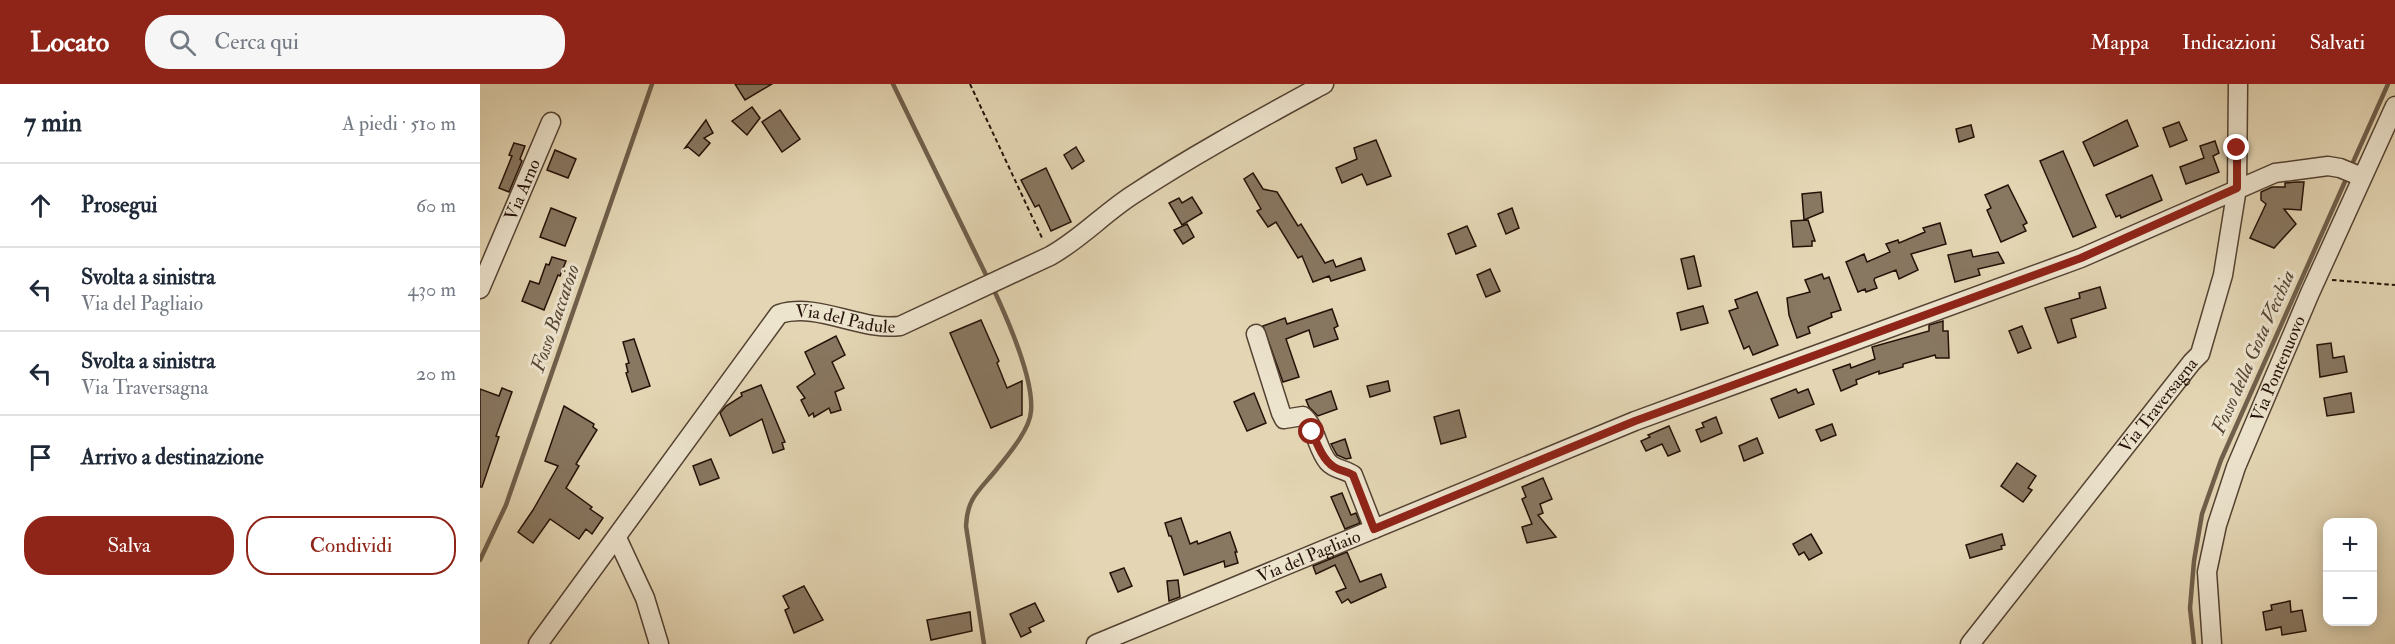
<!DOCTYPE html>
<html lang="it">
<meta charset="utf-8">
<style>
body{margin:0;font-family:"IM FELL Double Pica",serif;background:#f6f6f7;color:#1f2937}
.controls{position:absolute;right:18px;bottom:18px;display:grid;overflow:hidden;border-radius:12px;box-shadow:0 3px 15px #0003}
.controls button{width:54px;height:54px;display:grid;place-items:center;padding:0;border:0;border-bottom:2px solid #e0e1e3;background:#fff;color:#1f2937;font:30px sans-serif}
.stop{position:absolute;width:18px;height:18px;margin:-14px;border:4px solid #8f2418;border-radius:50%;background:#fff}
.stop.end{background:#8f2418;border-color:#fff;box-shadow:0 2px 6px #0008}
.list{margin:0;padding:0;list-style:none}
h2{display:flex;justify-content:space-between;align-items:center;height:78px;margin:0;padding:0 24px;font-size:26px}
h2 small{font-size:20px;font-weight:400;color:#747a83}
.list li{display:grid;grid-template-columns:39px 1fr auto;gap:18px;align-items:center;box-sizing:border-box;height:84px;padding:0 24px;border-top:2px solid #e0e1e3}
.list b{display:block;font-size:22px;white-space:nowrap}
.list p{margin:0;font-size:20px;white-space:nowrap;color:#747a83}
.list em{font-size:20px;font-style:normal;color:#747a83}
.actions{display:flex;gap:12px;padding:18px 24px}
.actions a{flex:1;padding:14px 0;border:2px solid #8f2418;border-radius:24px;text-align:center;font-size:21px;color:#8f2418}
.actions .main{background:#8f2418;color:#fff}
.icon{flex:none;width:33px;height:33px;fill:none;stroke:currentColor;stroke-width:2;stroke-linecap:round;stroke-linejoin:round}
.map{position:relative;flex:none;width:1915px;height:560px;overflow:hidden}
header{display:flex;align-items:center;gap:36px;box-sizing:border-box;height:84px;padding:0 30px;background:#8f2418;color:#fff}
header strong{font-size:28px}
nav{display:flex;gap:33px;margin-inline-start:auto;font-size:21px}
.search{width:420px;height:54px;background:#f6f6f7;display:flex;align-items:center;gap:15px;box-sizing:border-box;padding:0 21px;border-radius:24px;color:#747a83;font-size:22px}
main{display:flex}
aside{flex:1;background:#fff}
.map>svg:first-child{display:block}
</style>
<header>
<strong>Locato</strong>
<div class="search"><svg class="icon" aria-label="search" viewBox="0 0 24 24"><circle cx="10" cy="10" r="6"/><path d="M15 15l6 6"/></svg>Cerca qui</div>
<nav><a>Mappa</a><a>Indicazioni</a><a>Salvati</a></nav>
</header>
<main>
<aside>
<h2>7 min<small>A piedi · 510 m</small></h2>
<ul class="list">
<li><svg class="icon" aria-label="ahead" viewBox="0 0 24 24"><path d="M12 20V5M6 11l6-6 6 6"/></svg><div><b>Prosegui</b></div><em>60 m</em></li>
<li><svg class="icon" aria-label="left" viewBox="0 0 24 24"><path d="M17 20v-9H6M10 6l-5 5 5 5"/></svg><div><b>Svolta a sinistra</b><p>Via del Pagliaio</p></div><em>430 m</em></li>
<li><svg class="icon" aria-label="left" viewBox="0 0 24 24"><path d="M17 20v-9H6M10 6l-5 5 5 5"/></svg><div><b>Svolta a sinistra</b><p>Via Traversagna</p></div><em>20 m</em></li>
<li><svg class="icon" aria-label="arrive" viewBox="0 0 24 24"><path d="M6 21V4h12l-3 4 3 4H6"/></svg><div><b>Arrivo a destinazione</b></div></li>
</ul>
<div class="actions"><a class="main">Salva</a><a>Condividi</a></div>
</aside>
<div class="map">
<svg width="1915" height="560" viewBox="0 0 1915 560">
<rect width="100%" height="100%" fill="#e4d6b4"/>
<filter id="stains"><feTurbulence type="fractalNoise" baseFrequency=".00333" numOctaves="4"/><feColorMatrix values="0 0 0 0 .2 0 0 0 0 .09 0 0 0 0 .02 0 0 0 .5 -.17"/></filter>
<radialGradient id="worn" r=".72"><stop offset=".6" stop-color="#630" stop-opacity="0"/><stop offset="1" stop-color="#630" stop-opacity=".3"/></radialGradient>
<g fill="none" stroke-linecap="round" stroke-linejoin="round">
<g stroke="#705f4b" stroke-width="4.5">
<polyline points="413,0 509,197"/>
<polyline points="1870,85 1908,0"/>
<polyline points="0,476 26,421 172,0"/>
<path d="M 504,560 L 486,442 C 487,414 499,407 516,386 C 527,372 550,346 551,327 C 554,295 527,234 513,204"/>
<polyline points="1714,560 1710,524 1714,477 1722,430 1741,376 1867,93"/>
</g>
</g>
<g fill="#887761" stroke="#241107" stroke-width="1.5">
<polygon points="255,0 292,0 265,16"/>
<polygon points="272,23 280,34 267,51 252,37"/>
<polygon points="300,26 320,55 302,68 282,38"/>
<polygon points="226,36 233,49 224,54 230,59 219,72 208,63 205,64"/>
<polygon points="1647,36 1658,62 1614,82 1603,58"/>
<polygon points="1699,38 1707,56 1690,63 1683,44"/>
<polygon points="1491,41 1494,53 1479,58 1476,45"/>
<polygon points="896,56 911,92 887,101 882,90 862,99 856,84 877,75 874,64"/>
<polygon points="1735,57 1739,69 1733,72 1739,88 1706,100 1700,83 1724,74 1720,62"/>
<polygon points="34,59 45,62 40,75 42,77 29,108 19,104 32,72 29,71"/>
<polygon points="596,63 604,77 592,85 584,71"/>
<polygon points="75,66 96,75 88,94 67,86"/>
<polygon points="1583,67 1616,143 1593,153 1560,77"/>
<polygon points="566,84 591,138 571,147 559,121 555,123 541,96"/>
<polygon points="773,89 783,105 797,108 818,142 821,140 845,179 853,176 856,183 881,174 885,186 851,197 849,192 833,198 822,172 818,174 796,138 788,143 777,127 781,125 764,95"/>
<polygon points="1672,91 1682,116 1641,134 1640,131 1636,133 1626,111"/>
<polygon points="1816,98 1824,98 1821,126 1804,125 1816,140 1794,164 1770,154 1786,120 1781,116 1781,108 1792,103 1805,103 1805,99"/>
<polygon points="1528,101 1547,139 1543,141 1546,147 1521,158 1507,126 1511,124 1505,111"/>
<polygon points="1341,108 1343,128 1324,136 1322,110"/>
<polygon points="712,113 722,129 702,141 689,119 699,114 702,119"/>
<polygon points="71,124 96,134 85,162 60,153"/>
<polygon points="1032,124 1039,144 1026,150 1018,130"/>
<polygon points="1328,136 1335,157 1332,157 1332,162 1313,163 1311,137"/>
<polygon points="1460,139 1466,160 1431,170 1438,186 1419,195 1416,186 1395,194 1394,196 1397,204 1386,208 1385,205 1378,208 1366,178 1384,170 1387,178 1410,168 1406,160 1418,156 1419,159 1445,148 1443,144"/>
<polygon points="707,140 714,153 703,160 694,146"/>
<polygon points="987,142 996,162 976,170 968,150"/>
<polygon points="1491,166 1493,173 1518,168 1524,179 1498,185 1500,191 1475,198 1468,171"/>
<polygon points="1214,172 1221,202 1208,205 1201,175"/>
<polygon points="72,173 86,177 80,192 78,191 64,226 42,217 50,197 59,200 66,180 69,181"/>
<polygon points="1010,185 1020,207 1006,213 997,191"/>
<polygon points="1342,190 1344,195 1349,193 1361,226 1351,229 1352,233 1328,243 1330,249 1317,254 1309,231 1307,214 1330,208 1325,196"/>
<polygon points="1620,203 1626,224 1591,235 1596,253 1578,259 1565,224 1600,214 1599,209"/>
<polygon points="1277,208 1298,261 1273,271 1269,262 1264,265 1249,227 1258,224 1255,216"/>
<polygon points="1223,222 1228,239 1201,246 1197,229"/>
<polygon points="852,225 858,242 854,244 858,255 834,263 829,246 806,255 819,293 803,298 783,242 805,234 807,240"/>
<polygon points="501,236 519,277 517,279 527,304 542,297 542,331 511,344 470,249"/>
<polygon points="1463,237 1463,247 1468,247 1469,274 1456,274 1455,271 1423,280 1423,283 1399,290 1399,287 1376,296 1377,300 1361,307 1353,286 1370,280 1371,284 1395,275 1392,263 1449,247 1449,241"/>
<polygon points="1542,242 1551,264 1538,269 1529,247"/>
<polygon points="356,252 365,271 352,278 364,304 355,308 361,326 351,329 349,324 334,333 333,329 329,332 321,316 325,314 317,303 335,290 325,268"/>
<polygon points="154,255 170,302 152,308 146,289 148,288 146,280 149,279 143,258"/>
<polygon points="1851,259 1853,274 1864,272 1867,288 1840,293 1837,261"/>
<polygon points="908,297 910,307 890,313 887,302"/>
<polygon points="281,301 305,358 302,359 304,365 293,369 282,335 250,352 240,329 246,322 262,312 261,309"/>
<polygon points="22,304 32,308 16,352 19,353 2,403 0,403 0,305 19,312"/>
<polygon points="1316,305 1318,309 1328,305 1334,320 1299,334 1291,315"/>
<polygon points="851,307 857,325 838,332 829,323 826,316"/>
<polygon points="774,309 786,339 767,347 754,318"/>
<polygon points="1871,309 1874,328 1847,332 1844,314"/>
<polygon points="84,322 114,340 113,343 117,346 96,380 99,382 86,404 112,423 110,425 123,434 112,450 106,445 99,455 70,435 53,459 38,448 53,426 78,382 65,377"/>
<polygon points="979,326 986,353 961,360 954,333"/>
<polygon points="1236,333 1242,349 1221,358 1216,346 1224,343 1222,339"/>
<polygon points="1352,340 1356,351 1341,357 1336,346"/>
<polygon points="1189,342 1200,367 1188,372 1182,360 1166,367 1161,357 1170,353 1168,351"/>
<polygon points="1277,354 1283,369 1264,377 1259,362"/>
<polygon points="865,355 871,374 866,375 857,371 851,360"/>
<polygon points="231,375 239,394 220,401 213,382"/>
<polygon points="1537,379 1556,392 1548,404 1552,406 1543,418 1521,402"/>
<polygon points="1063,394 1072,415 1060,420 1063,429 1058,431 1076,453 1047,459 1042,443 1052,440 1042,415 1046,413 1042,403"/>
<polygon points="862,409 871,431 876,429 880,439 865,445 851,413"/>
<polygon points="701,434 710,460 717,457 718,460 750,448 757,468 755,468 758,479 745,483 744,477 704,491 691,452 689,452 685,439"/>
<polygon points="1331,450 1342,469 1329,476 1324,468 1319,471 1313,460"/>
<polygon points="1522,450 1525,461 1521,462 1522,465 1490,474 1486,461"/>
<polygon points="867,468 880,498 901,490 906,503 871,519 868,515 862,519 856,508 866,504 855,481 836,490 833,482"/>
<polygon points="644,484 652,502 638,508 630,489"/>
<polygon points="698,496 700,513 689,517 687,497"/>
<polygon points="324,502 343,536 314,549 305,526 309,524 303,512"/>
<polygon points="1810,517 1811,528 1822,526 1826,547 1802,551 1801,543 1786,546 1783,528 1792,526 1791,521"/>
<polygon points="555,519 564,537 549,544 551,548 541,553 530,530"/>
<polygon points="490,528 492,547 451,556 447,536"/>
</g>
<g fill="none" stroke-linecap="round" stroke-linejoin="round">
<g stroke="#544232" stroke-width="21">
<g id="minor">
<path id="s1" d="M 0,205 L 71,38"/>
<path d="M 776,250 L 801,329 L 804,335 L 823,332 C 836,343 837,365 848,378 C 855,386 865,385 873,391 L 894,445"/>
<polyline points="137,454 165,514 179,560"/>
<path id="s2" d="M 58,560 L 299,230 C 339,218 379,247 420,242 L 570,172 C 601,155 624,129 654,110 C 715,70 780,35 844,0"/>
<path id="s3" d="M 616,560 L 1155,337 L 1601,174 L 1795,89 L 1848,82 L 1860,84 L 1882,93"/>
<path id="s4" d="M 1490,560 L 1712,278 L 1720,270 L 1743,191 L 1757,104 L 1758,0"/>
<path id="s5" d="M 1732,560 L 1727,488 L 1737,441 L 1756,383 L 1830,209 L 1915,22"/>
</g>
</g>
<g stroke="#241107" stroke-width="2" stroke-dasharray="4.5 3" stroke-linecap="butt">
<polyline points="490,0 563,156"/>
<polyline points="1852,196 1915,201"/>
</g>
<use href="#minor" stroke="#ede4ce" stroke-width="18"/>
</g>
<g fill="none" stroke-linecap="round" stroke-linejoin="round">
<path stroke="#8f2418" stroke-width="8" d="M 832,348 C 837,360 843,376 854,383 C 860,387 867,387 873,391 L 894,445 L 1155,337 L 1601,174 L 1757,104 L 1757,64"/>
</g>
<g text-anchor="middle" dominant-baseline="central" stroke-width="6" stroke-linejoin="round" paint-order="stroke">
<g font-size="18" fill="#241107" stroke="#ede4ce">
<text stroke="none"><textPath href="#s1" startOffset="108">Via Arno</textPath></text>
<text stroke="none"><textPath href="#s2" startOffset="476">Via del Padule</textPath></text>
<text stroke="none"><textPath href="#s5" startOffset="288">Via Pontenuovo</textPath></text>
<text stroke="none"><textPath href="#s4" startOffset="304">Via Traversagna</textPath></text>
<text stroke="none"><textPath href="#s3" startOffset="230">Via del Pagliaio</textPath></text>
</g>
<g font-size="20" font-style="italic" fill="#574535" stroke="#ede4ce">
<text transform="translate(75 234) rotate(-71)">Fosso Baccatoio</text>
<text transform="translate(1773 268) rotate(-66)">Fosso della Gota Vecchia</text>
</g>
</g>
<rect width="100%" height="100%" filter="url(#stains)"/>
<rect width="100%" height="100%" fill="url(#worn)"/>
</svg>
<div class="controls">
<button>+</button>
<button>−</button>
</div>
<div class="stop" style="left:832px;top:348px"></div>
<div class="stop end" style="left:1757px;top:64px"></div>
</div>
</main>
